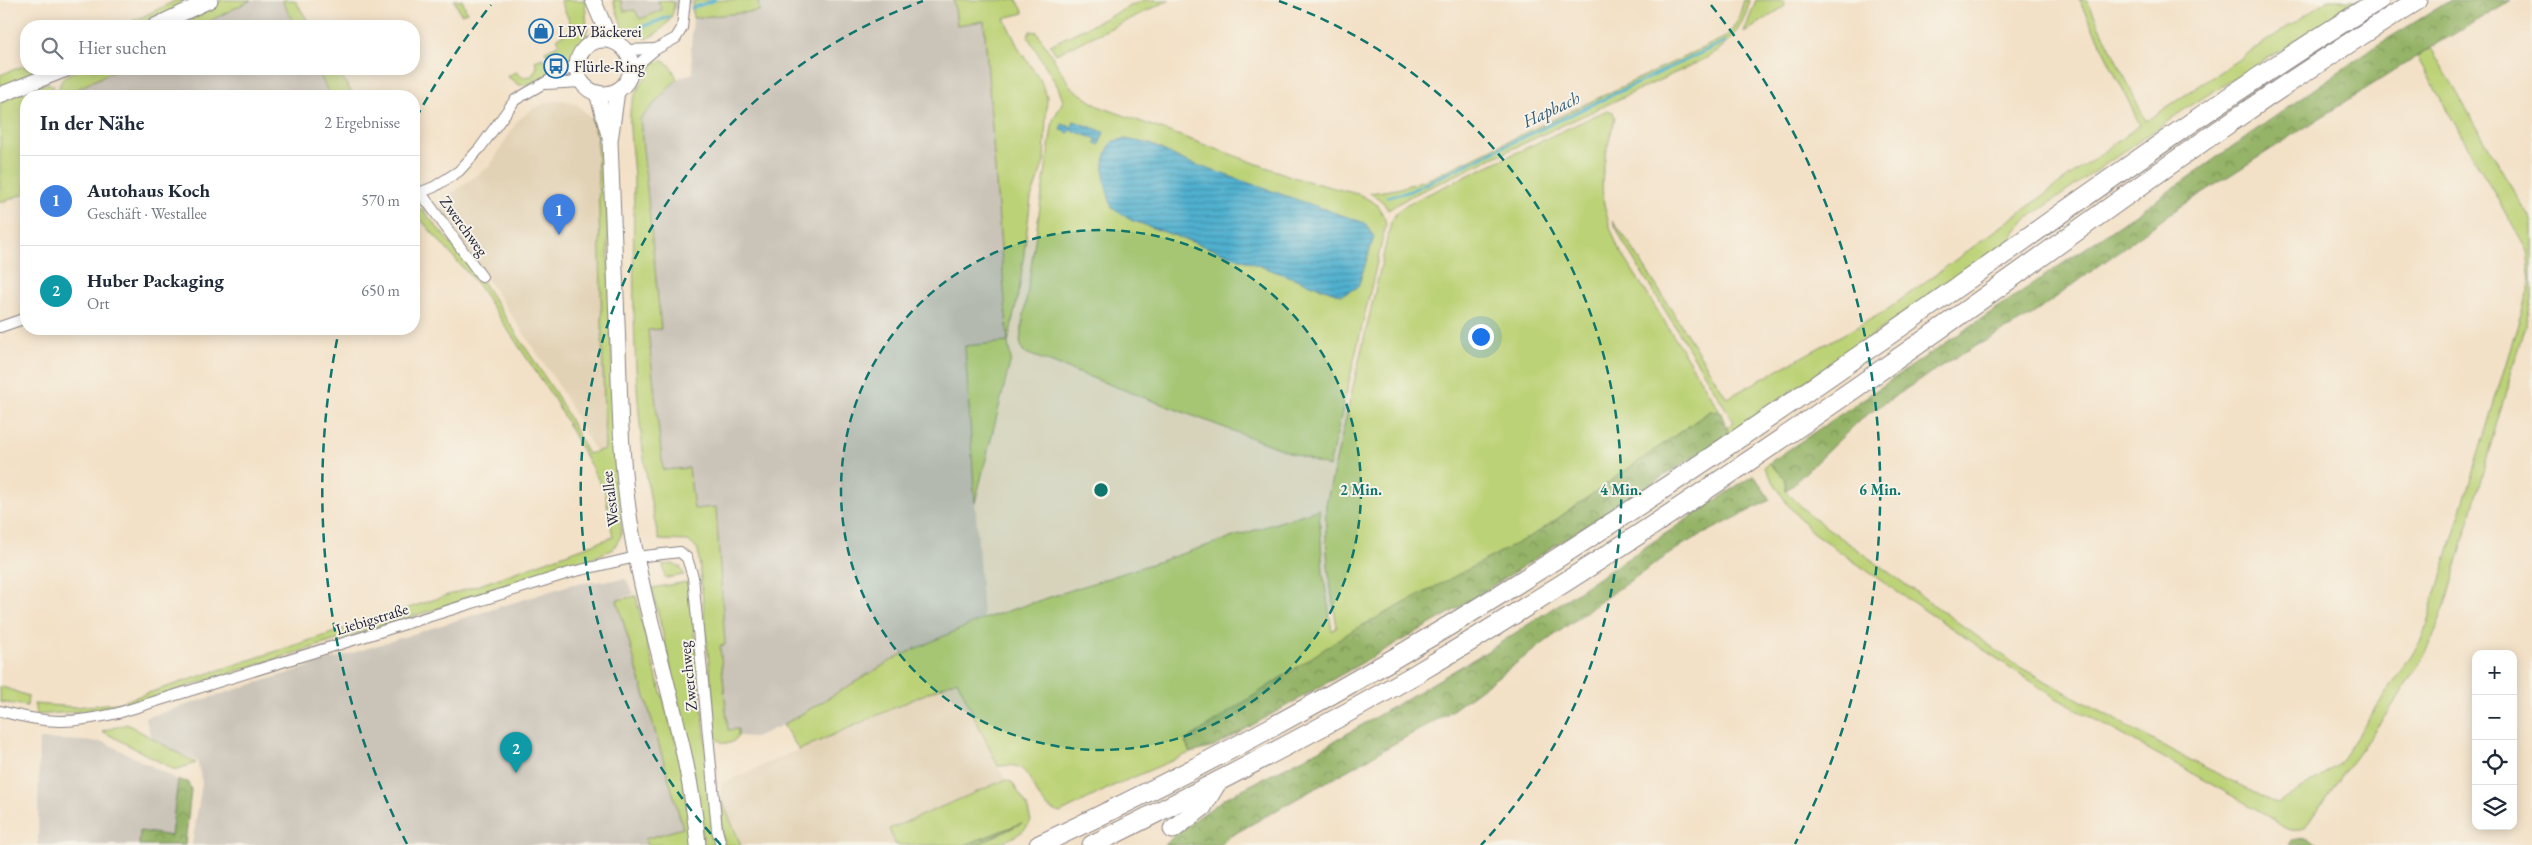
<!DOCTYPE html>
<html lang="de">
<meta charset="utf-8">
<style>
body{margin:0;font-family:"EB Garamond",serif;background:#f2f2f3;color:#1f2937}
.controls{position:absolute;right:15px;bottom:15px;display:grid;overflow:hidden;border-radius:10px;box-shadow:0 2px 12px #0003}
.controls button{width:45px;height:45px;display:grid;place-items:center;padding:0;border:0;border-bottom:1px solid #e0e1e3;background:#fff;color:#1f2937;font:25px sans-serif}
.you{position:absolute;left:1480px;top:336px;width:18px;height:18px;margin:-12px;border:4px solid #fff;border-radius:50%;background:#1a73e8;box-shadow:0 0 0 8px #1a73e833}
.badge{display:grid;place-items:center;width:32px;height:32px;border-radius:50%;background:#1f6fb2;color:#fff;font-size:16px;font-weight:700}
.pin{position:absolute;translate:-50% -41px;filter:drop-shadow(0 1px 2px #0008)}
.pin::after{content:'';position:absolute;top:26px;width:18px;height:15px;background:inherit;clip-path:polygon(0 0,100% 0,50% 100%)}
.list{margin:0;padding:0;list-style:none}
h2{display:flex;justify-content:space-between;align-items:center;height:65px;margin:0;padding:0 20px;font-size:21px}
h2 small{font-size:16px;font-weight:400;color:#747a83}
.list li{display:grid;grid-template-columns:32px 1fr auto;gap:15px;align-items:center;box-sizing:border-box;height:90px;padding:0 20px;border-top:1px solid #e0e1e3}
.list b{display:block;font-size:19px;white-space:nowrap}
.list p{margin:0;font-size:16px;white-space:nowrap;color:#747a83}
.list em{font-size:16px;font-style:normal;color:#747a83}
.icon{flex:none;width:28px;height:28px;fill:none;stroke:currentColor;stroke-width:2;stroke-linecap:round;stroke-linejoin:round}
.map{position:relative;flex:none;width:2532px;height:845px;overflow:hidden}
.search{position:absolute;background:#fff;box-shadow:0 2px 12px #0003;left:20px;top:20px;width:400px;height:55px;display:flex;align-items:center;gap:12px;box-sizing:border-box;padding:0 18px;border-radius:20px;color:#747a83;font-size:19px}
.panel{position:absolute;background:#fff;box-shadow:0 2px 12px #0003;left:20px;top:90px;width:400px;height:245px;border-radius:20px}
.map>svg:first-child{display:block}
</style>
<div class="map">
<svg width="2532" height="845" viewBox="0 0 2532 845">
<defs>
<pattern id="forest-crowns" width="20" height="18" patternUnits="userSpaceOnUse" patternTransform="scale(1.25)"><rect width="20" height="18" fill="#95b467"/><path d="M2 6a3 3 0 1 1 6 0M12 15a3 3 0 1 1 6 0" fill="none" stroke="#799256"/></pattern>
<pattern id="water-rules" width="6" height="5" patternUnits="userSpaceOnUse" patternTransform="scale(1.25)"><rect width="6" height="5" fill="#50b0cf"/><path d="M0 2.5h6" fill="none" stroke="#428fa9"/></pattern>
</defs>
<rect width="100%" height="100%" fill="#f7f3e8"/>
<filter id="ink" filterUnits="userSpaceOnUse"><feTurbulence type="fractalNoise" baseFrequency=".02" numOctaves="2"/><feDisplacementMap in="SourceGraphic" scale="10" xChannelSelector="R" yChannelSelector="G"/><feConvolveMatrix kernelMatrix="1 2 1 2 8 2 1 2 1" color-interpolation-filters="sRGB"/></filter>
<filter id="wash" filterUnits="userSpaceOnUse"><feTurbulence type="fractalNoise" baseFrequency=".0096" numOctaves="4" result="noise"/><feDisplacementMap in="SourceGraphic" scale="20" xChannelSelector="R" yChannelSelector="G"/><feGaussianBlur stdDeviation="1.12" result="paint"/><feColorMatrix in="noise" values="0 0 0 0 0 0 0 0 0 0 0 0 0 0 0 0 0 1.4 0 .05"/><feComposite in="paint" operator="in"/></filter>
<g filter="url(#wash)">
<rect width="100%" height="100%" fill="#f3e1c7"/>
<g fill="#e2d2b5">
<polygon points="563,100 578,105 591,119 597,135 605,449 595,451 557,383 443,213 440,201 490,166 517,121 532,109 548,102"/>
<polygon points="957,680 1005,780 889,828 896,845 741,845 722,801 721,784"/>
</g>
<g fill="#cac3b8">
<polygon points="251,0 282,0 296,26 200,26"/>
<polygon points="616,0 700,0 623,29"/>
<polygon points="772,0 954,0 957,25 984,21 1008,343 965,347 983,619 899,656 783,725 755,737 738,736 737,729 728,730 720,646 725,645 716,508 694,510 663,470 648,330 661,328 640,119 677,79 693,73 691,48 693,18 759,11 758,2"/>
<polygon points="117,69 317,69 331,96 64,96"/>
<polygon points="626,579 634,594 621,598 686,825 682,845 192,845 202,783 197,761 153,741 145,718 573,584"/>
<polygon points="39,739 104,742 178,780 171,837 140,831 139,845 38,845"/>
</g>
<g fill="#bcd276" stroke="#6f7a58" fill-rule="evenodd">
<polygon points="177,0 197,0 143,26 123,26"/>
<polygon points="222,0 251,0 200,26 182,26"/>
<polygon points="282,0 295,0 311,26 295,26"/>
<polygon points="454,0 462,0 467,12 461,14"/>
<polygon points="560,0 585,0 587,29 585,40 575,49 572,59 562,68 559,62 553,65 545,51 560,44 557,38 573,29"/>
<path d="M 613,0 L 621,0 L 624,11 L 635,10 L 640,19 L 662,10 L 658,1 C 665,0 669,0 674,3 C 675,20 660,33 646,39 L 643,35 L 623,29 Z"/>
<polygon points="696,0 772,0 758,2 759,11 693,18 692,5"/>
<polygon points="954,0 1017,0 1024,13 1004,18 1020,51 1040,79 1047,97 1044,162 1031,198 1020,285 1008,343 1011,359 975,503 965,346 1008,342 984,21 957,25"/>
<polygon points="1143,0 1170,0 1056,54 1050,45"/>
<path d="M 1744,0 L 1750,0 C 1742,30 1731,43 1705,59 L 1411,196 L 1388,210 L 1383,202 L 1370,193 L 1397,189 L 1431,178 L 1728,36 L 1738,20 Z"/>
<polygon points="1756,0 1781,0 1784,1 1785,6 1744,33"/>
<polygon points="2079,0 2087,0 2146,121 2328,0 2363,0 2191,105 2024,221 2009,241 1729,434 1726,428 1734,422 1623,242 1613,221 1630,244 1727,398 1884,312 2140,125"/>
<path d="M 1030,31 L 1037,32 L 1071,87 L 1098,106 L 1296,178 L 1361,195 L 1376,204 L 1384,216 L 1386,224 L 1329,467 L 1023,352 L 1020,341 L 1053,120 L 1063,101 L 1058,87 L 1028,37 ZM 1150,144 L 1185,161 L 1341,294 L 1131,220 L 1112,208 Z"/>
<path d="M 2431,48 L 2532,222 L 2532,300 L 2444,608 L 2429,647 L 2398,698 L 2305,827 C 2291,837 2277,822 2265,814 L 2056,698 L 1890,587 L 1812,532 L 1788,505 L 1764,467 L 1769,463 L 1786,478 L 1786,491 L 1811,516 L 2018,666 L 2169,749 L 2277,804 L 2338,765 L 2422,639 L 2531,281 L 2527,251 L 2417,57 Z"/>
<polygon points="543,58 550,73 526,85 519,85 507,76 516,72 522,77 532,76 537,67 535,61"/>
<path d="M 663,61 L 671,66 L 677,79 L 640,119 L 661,329 L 648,330 L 663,470 L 689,468 L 694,509 L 716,507 L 725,645 L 720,646 L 728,730 L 738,729 L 738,736 C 732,745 724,746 716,738 L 698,549 L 688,541 L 659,540 C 631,424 633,301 634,181 C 634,164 627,120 631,106 C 635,91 645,79 653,66 L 653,62 Z"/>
<polygon points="26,65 26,69 55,69 0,91 0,75"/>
<path d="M 79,69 L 117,69 L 64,96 L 58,96 C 59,79 64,76 79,69 Z"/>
<polygon points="317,69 337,69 354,96 330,96"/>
<polygon points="47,83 53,85 54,96 26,96 26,193 0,203 0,100"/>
<path d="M 1607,110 L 1613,112 L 1615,118 C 1600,174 1595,192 1618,247 L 1720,411 L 1711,411 L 1540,531 L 1185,742 L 1190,753 L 1113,786 L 1060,813 C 1032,806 1035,770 1015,766 C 1010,765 1003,766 998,766 L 957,680 L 799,750 L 783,725 L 899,656 L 983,619 L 1319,509 L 1323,573 L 1332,631 L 1337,627 C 1330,586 1324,546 1326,504 L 1391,222 L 1397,212 L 1407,204 Z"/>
<polygon points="599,117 605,146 615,458 621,516 621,536 613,549 577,565 119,708 37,715 34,704 75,707 118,703 488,582 613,537 605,492 554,399 478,285 414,212 414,210 422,209 481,280 558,397 588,454 605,449 597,135 591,119"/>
<polygon points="673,564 680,567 684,575 665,578 663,565"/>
<polygon points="687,582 692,612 717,845 704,845 690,749 652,588"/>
<polygon points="636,596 645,636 679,754 693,845 647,845 645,839 683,828 617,600"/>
<polygon points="0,686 28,696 27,706 0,702"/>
<polygon points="127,724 196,763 175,770 102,731"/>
<path d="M 1005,780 L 1012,782 L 1027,806 L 1031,821 C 1021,839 996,845 977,845 L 1014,826 L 965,845 L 896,845 L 889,829 Z"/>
<polygon points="722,801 741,845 725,845 721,830"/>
</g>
<g fill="url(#forest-crowns)" stroke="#5c6b51">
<polygon points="2451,0 2511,0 2422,53 2174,211 2029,317 1947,362 1862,418 1786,491 1785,478 1769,463 2149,205 2371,49"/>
<polygon points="1711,410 1720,411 1729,434 1455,610 1214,747 1190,753 1185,741 1350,632 1540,531"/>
<polygon points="1754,475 1770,500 1684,544 1605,598 1447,714 1229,837 1221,845 1165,845 1179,831 1227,797 1321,749 1491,649"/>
<polygon points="178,780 188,782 191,790 185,845 139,845 140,831 171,836"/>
<polygon points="1022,823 977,845 965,845"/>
<polygon points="2305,838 2320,845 2289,845 2291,840"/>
</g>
<g fill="url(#water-rules)" stroke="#396985">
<polygon points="1074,121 1104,132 1099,145 1095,144 1097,139 1070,130 1069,133 1060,130 1062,124 1072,127"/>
<path d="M 1126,139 L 1150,144 L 1185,161 L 1365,223 L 1374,237 L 1358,287 L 1341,295 L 1131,220 L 1112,208 C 1105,184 1097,163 1113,141 Z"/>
</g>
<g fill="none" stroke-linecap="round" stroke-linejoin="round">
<g stroke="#50b0cf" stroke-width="3">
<polyline points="692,8 715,0"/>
<polyline points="628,32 669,17"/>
<polyline points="1387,197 1408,192 1724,42"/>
</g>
</g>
</g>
<g filter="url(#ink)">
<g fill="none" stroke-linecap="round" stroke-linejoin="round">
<g stroke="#8a8281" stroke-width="12">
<g id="minor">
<polyline points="625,50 656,49"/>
<polyline points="631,70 656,49 676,38 682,28 685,0"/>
<polyline points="546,84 581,82"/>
<polyline points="421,193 482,277"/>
<polyline points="414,195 434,187 459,171 480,148 515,100 577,64"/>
<polyline points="0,327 26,318"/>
<path d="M 0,711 C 47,724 71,724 118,713 L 572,572 L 636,557 L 680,552 L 687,558 L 693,577 L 717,830 L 721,845"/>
</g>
</g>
<g stroke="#8a8281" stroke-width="17">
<g id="secondary">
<polyline points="593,0 610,40"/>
<polyline points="155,26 210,0"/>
<circle cx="604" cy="67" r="27"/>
<path d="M 617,91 L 610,141 C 613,210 615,279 618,348 C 620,408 621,469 631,528 C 648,635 689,737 698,845"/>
<polyline points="597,93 609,135"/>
<polyline points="0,95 66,69"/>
</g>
</g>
<g stroke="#8a8281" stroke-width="21">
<g id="motorway">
<polyline points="1173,829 1202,807 1217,782"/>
<path d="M 1039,845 C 1202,768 1363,681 1515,585 C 1636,509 1755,428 1873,346 C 2041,230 2205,107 2379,0"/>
<path d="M 1092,845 C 1201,791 1309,736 1414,675 C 1575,580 1731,475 1884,368 C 2062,245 2233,112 2418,0"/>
</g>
</g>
<use href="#minor" stroke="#fff" stroke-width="10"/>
<use href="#secondary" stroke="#fff" stroke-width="15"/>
<use href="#motorway" stroke="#fff" stroke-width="19"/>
</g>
</g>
<circle cx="1101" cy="490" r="260" fill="#0f766e" fill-opacity=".12"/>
<g fill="none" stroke="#0f766e" stroke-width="2.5" stroke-dasharray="9 6">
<circle cx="1101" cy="490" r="260"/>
<path d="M721 845A520 520 0 0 1 923 1M1279 1A520 520 0 0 1 1481 845"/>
<path d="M407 844A779 779 0 0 1 338 335M416 118A779 779 0 0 1 491 5M1711 5A779 779 0 0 1 1795 844"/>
</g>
<defs>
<g id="shop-ring" transform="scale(1.25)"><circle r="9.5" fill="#f7f3e8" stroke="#1f6fb2" stroke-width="1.5"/><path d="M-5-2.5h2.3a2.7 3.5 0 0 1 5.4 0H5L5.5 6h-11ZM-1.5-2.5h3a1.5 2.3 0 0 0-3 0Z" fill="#1f6fb2"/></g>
<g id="bus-ring" transform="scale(1.25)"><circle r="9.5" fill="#f7f3e8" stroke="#1f6fb2" stroke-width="1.5"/><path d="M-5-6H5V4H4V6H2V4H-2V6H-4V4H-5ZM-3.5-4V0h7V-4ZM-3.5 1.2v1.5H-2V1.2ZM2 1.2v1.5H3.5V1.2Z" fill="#1f6fb2"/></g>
</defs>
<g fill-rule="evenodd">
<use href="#shop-ring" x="541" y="31"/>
<use href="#bus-ring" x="556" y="66"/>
</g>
<g text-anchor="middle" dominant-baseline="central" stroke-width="4" stroke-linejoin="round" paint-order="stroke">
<g font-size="16" fill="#22223b" stroke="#f7f3e8" text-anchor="start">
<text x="558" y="31">LBV Bäckerei</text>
<text x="574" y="66">Flürle-Ring</text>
</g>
<g font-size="16" fill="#22223b" stroke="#f7f3e8">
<text transform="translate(464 226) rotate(54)">Zwerchweg</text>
<text transform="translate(610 499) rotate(-97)">Westallee</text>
<text transform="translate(372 619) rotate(-17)">Liebigstraße</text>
<text transform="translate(688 676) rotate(-96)">Zwerchweg</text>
</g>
<g font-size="18" font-style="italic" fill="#345b76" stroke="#f7f3e8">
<text transform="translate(1551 109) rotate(-25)">Hapbach</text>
</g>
</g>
<circle cx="1101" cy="490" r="8" fill="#0f766e" stroke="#f7f3e8" stroke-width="2.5"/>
<g font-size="15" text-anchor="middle" font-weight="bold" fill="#0f766e" stroke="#f7f3e8" stroke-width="4" stroke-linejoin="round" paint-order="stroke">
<text x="1361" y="495">2 Min.</text>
<text x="1621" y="495">4 Min.</text>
<text x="1880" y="495">6 Min.</text>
</g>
</svg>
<div class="controls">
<button>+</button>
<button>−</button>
<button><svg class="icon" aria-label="locate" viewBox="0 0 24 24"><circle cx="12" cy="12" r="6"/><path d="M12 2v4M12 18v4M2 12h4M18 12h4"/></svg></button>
<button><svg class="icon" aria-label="layers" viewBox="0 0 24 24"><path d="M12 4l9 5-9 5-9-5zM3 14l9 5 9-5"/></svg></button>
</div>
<div class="you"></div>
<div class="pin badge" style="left:559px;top:235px;background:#3f7fe0">1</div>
<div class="pin badge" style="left:516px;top:773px;background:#0f9aa8">2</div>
<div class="search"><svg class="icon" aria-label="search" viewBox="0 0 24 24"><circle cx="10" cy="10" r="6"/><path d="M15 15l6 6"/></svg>Hier suchen</div>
<section class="panel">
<h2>In der Nähe<small>2 Ergebnisse</small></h2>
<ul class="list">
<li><span class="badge" style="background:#3f7fe0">1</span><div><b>Autohaus Koch</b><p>Geschäft · Westallee</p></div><em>570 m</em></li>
<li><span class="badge" style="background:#0f9aa8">2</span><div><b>Huber Packaging</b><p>Ort</p></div><em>650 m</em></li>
</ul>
</section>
</div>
